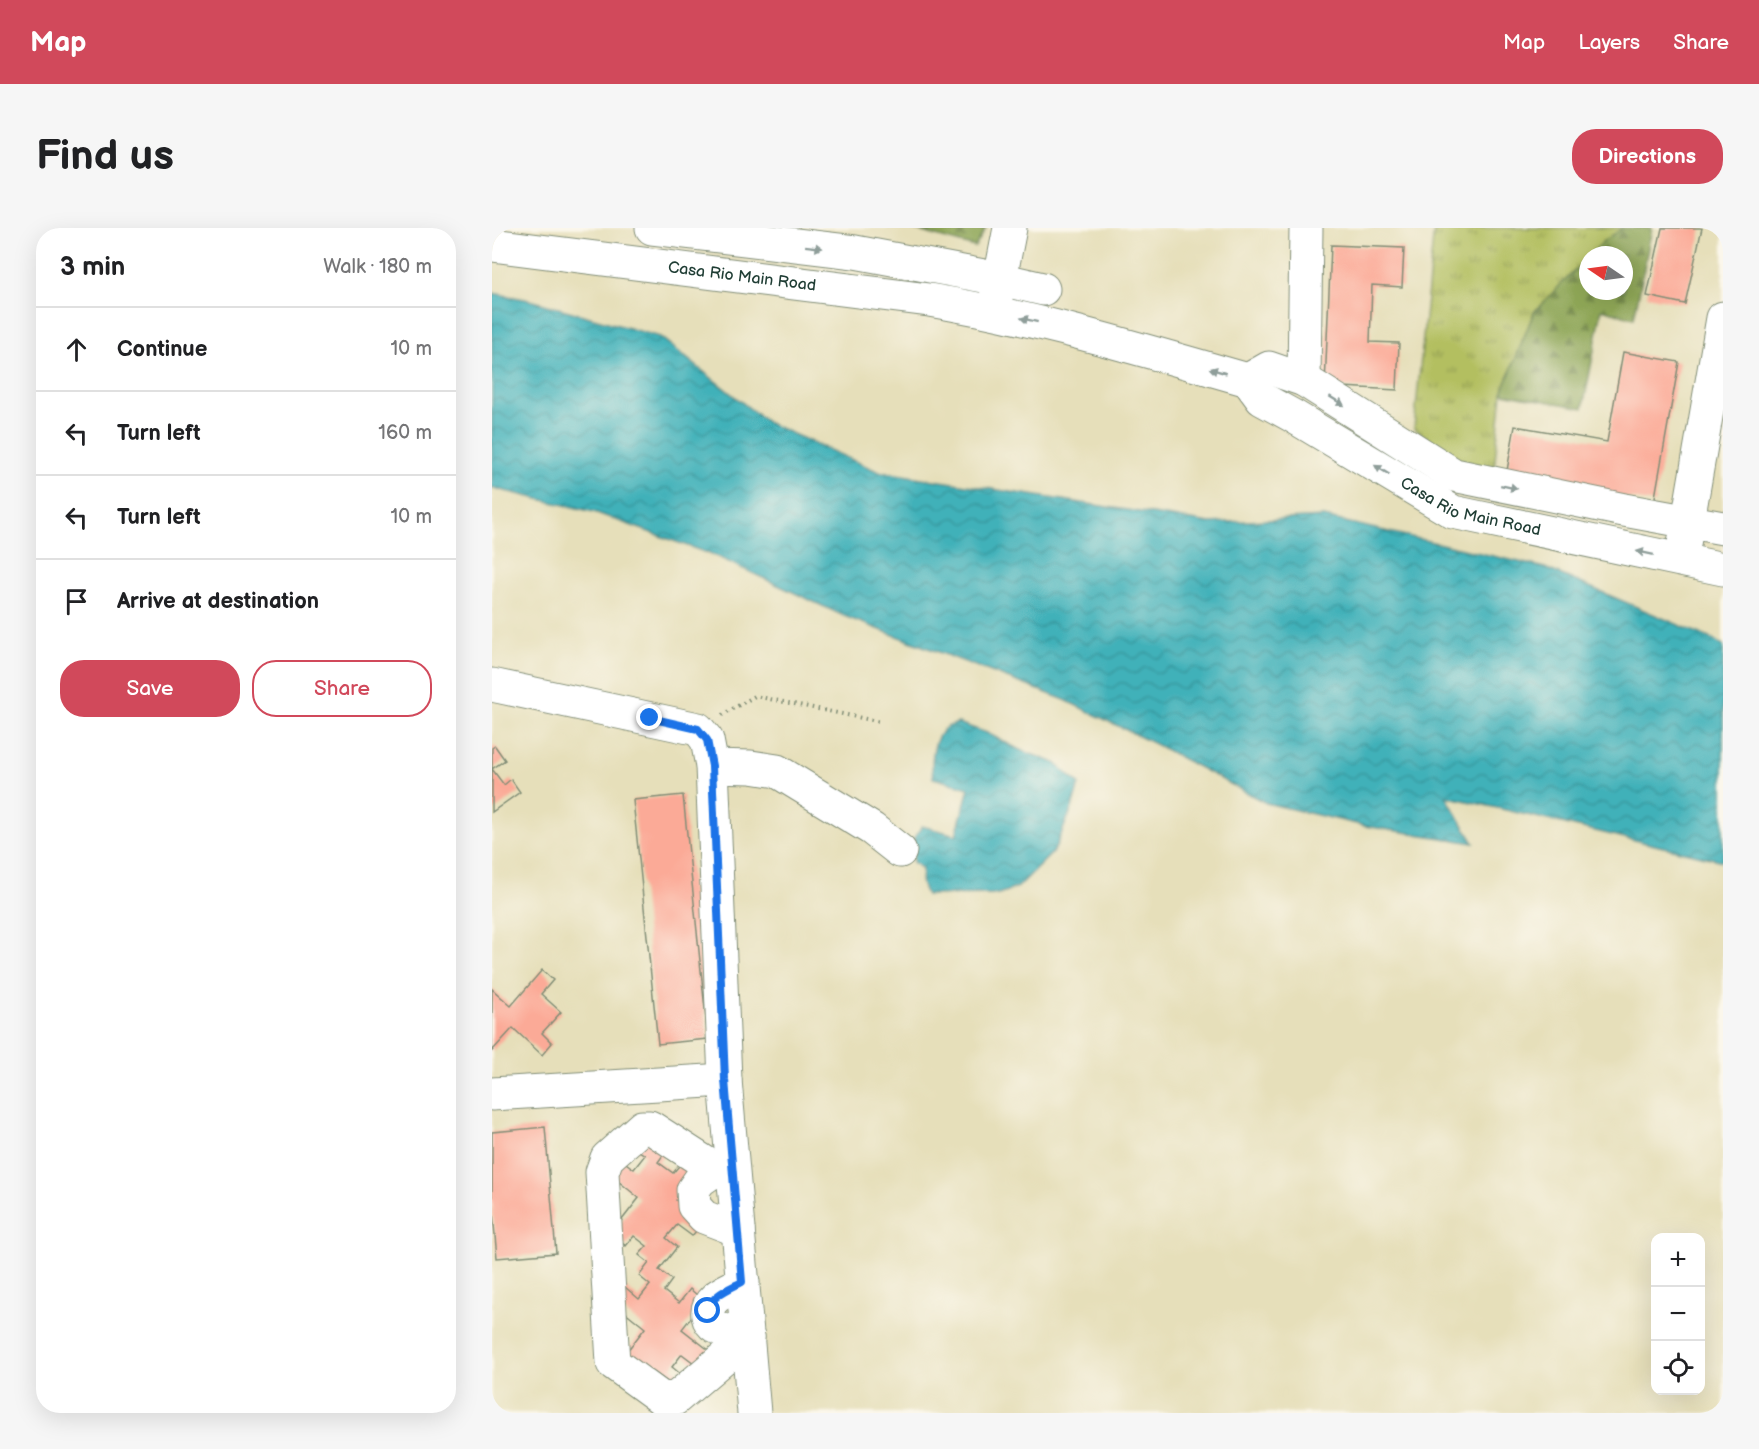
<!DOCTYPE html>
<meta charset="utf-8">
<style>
body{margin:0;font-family:"Balsamiq Sans",sans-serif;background:#f6f6f6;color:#202124}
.controls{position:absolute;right:18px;bottom:18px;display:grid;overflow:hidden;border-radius:12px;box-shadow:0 6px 24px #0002}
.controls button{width:54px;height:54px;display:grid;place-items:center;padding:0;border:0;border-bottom:2px solid #e0e0e0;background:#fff;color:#202124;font:30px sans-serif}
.compass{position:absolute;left:1087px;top:18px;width:54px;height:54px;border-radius:50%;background:#fff;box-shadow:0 6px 24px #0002;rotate:283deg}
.stop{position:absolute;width:18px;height:18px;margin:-14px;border:4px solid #1a73e8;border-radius:50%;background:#fff}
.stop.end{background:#1a73e8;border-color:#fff;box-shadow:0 2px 6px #0008}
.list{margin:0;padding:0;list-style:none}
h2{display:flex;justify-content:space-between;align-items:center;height:78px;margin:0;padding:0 24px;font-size:26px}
h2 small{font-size:20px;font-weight:400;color:#757577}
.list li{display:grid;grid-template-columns:39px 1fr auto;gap:18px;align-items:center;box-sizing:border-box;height:84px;padding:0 24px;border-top:2px solid #e0e0e0}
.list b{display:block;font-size:22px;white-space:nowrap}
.list em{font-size:20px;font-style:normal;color:#757577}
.actions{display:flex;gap:12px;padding:18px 24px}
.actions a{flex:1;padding:14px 0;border:2px solid #d1495b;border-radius:24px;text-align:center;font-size:21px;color:#d1495b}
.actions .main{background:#d1495b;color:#fff}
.icon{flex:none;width:33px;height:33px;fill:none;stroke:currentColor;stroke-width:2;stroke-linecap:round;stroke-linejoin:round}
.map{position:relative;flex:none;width:1231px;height:1185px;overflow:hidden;border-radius:24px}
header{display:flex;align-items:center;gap:36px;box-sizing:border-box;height:84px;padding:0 30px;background:#d1495b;color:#fff}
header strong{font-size:28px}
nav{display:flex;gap:33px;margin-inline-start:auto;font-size:21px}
.intro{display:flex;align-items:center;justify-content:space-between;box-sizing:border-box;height:144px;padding:0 36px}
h1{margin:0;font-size:42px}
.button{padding:15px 27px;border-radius:24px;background:#d1495b;color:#fff;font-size:21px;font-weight:700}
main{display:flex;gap:36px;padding:0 36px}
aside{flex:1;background:#fff;border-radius:24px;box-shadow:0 6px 24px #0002}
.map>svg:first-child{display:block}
</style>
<header>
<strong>Map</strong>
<nav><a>Map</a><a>Layers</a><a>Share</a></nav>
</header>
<div class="intro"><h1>Find us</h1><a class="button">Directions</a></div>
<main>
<aside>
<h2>3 min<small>Walk · 180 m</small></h2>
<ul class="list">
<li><svg class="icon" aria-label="ahead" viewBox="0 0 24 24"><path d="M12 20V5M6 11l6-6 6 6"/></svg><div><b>Continue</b></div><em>10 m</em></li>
<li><svg class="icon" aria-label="left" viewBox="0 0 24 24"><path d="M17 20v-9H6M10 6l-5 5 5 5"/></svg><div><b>Turn left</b></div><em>160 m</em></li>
<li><svg class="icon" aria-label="left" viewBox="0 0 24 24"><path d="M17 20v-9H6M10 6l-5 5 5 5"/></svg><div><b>Turn left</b></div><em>10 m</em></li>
<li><svg class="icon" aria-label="arrive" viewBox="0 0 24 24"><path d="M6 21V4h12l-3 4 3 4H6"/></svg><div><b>Arrive at destination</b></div></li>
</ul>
<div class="actions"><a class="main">Save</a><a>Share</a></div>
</aside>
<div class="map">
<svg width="1231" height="1185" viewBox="0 0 1231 1185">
<defs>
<pattern id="grass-tufts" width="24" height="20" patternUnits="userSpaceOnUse" patternTransform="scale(1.5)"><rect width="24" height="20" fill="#b3bf61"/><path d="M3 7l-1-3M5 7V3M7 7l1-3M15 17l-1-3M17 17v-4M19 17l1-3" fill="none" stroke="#919c51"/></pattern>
<pattern id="forest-firs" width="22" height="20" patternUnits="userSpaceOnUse" patternTransform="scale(1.5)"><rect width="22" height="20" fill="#8ea657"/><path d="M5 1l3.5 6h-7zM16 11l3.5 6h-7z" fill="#738849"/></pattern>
<pattern id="water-waves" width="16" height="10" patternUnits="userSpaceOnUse" patternTransform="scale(1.5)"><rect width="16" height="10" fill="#40b1b9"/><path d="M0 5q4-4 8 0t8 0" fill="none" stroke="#359197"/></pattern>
</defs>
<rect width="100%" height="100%" fill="#fbf7ec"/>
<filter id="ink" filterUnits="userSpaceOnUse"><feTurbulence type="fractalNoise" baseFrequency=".0167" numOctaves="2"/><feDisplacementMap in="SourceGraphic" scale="12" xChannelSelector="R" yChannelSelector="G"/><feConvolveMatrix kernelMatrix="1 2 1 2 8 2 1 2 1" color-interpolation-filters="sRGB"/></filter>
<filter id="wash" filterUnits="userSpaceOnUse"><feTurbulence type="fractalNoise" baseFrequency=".008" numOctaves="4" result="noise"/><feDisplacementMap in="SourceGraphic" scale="24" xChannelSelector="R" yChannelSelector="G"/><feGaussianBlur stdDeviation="1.35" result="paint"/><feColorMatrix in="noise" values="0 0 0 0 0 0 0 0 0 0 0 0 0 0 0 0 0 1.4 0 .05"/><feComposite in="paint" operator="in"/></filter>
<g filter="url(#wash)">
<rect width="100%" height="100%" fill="#e6dfba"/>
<polygon fill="url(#grass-tufts)" stroke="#697e4a" stroke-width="1.5" points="942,0 1131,0 1096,27 1096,29 1042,84 1010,165 1002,241 974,238 922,200"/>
<g fill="url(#forest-firs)" stroke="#567246" stroke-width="1.5">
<polygon points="416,0 494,0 483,19"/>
<polygon points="1131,0 1160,0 1142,90 1110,81 1091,180 1010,165 1042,84 1096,29 1096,63 1132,63 1132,27 1098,27 1112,13"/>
</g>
<g fill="url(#water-waves)" stroke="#307776" stroke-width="1.5">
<polygon points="0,65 38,72 168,109 276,195 385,243 718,295 832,289 1053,340 1222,412 1231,418 1231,633 954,568 982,615 873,598 774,575 667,518 573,472 352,388 226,329 102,284 0,260"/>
<path d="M 466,495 L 495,505 L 528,522 L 563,535 L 587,556 L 580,580 L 562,623 L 526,659 L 507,666 L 434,667 L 429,655 L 430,641 L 421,634 L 422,610 L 430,598 L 464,607 L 477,560 L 441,550 C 439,535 440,513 452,501 C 455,498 462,497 466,495 Z"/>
</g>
<g id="blocks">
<g fill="#fbaa97">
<polygon points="1170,0 1210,0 1193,76 1155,68"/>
<polygon points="839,17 912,20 910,59 880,57 878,114 907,115 905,162 833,158"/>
<polygon points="1131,124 1187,134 1162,275 1014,248 1023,198 1115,214"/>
<polygon points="3,518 13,532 0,541 12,557 19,551 28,564 0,584 0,520"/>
<polygon points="191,567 216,811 166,816 141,572"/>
<polygon points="50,742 61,752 49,766 69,784 50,805 60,815 50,827 21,800 0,823 0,761 19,778"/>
<polygon points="53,899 64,1025 5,1030 0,974 0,904"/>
<polygon points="152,905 174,923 166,934 181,945 192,932 207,943 184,972 212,993 200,1008 185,997 174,1010 185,1019 167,1042 180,1052 172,1063 187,1075 198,1061 212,1073 190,1101 218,1123 206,1138 190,1126 180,1139 191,1148 181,1158 163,1145 148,1137 128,1132 153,1100 121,1074 133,1059 147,1071 158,1057 147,1048 157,1035 147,1027 155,1018 142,1008 134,1018 119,1006 147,970 115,944 127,930 142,941 153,927 141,919"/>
</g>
</g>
</g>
<g filter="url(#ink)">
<use href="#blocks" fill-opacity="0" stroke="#828e77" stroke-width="1.5"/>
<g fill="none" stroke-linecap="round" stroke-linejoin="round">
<g stroke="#828e77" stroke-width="35">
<g id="minor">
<polyline points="160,0 363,24 508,51 501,83"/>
<polyline points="518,0 508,51 551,61"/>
<path id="s1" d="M 0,17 L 437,72 C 545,90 651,122 756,152 L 770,171 L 801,188 L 961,284 L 1231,341"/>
<polyline points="756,152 777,140 812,152 962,247 1132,282 1231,300"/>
<polyline points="812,152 814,0"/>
<polyline points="1192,316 1231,90"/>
<polyline points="0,457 206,501 215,512 220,538 233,852 262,1185"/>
<polyline points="220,538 259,539 285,543 380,601 408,623"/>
<polyline points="0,866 233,852"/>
<polyline points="239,931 208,952 201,962 202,978 212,989 246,1002"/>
<polyline points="223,941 158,899 150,899 115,930 110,944 121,1135 169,1170 183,1171 256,1109"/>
<path d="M 251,1054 C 237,1062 213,1069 216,1088 C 217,1093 219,1096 224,1099 C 232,1104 246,1106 256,1109"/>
</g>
</g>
<polyline stroke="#828e77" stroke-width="4" stroke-dasharray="1.5 4.5" stroke-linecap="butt" points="230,487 263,468 389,494"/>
<use href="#minor" stroke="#fff" stroke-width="33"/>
</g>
<defs><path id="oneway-solid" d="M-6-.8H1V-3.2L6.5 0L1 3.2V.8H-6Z" transform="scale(1.5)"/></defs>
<g fill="#8f9e9a">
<use href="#oneway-solid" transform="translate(322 19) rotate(7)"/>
<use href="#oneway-solid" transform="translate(537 92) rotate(-166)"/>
<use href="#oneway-solid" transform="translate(726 143) rotate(-164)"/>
<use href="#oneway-solid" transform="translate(845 173) rotate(32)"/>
<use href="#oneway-solid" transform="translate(890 242) rotate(-148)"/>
<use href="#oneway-solid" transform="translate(1017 259) rotate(12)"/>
<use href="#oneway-solid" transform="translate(1153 325) rotate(-168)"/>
</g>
</g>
<g fill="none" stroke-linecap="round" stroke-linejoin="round" filter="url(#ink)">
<path stroke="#1a73e8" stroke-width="8" d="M 158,490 L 206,501 L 215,512 L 220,538 L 233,852 L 250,1054 C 237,1061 219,1067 216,1083"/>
</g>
<g text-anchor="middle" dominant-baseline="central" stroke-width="5" stroke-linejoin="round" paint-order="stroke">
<g font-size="16" fill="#1f3d34" stroke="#fbf7ec">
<text stroke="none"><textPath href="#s1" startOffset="252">Casa Rio Main Road</textPath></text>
<text stroke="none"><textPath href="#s1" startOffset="1030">Casa Rio Main Road</textPath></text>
</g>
</g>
</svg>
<div class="controls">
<button>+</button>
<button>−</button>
<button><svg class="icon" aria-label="locate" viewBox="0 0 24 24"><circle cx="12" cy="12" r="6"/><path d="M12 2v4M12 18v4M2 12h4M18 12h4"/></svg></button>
</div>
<svg class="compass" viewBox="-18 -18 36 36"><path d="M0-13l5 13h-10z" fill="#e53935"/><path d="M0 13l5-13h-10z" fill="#757577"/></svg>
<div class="stop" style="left:216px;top:1083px"></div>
<div class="stop end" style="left:158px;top:490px"></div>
</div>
</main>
